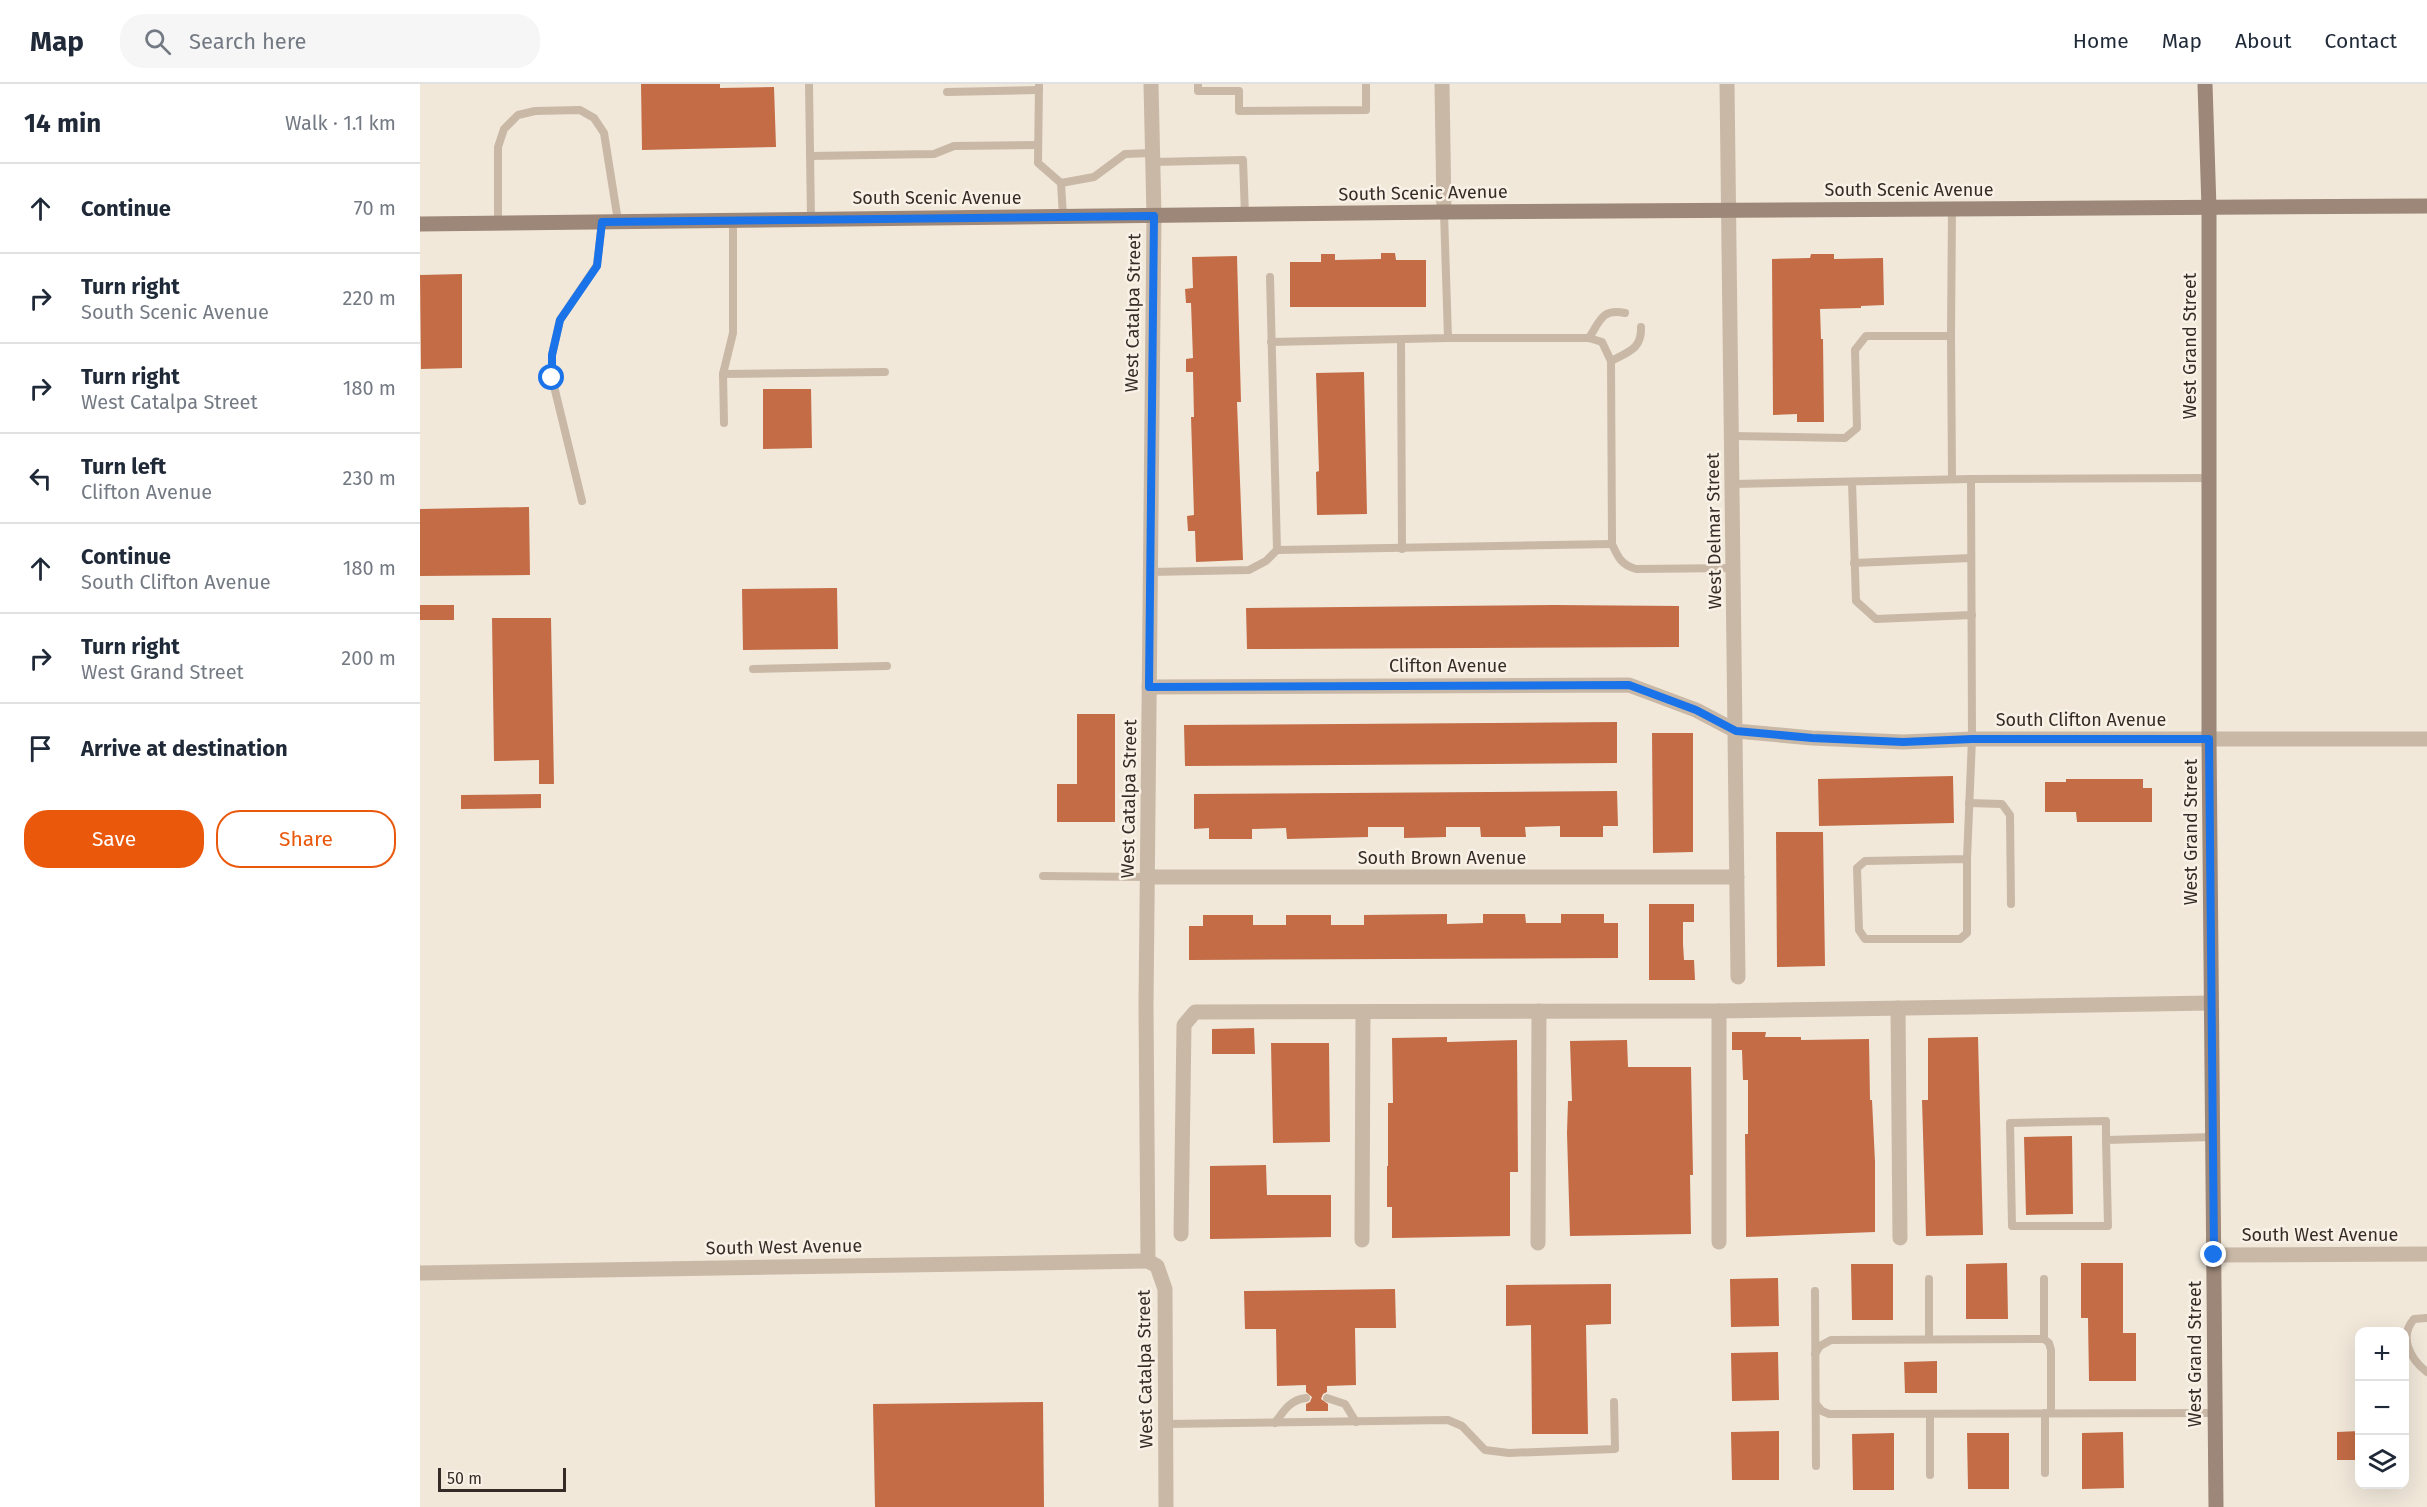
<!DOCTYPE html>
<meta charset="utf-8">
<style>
body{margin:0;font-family:"Fira Sans",sans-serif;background:#f6f6f7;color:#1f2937}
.controls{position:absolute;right:18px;bottom:18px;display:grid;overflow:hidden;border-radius:12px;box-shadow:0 6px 24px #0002}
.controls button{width:54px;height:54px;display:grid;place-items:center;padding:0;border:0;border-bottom:2px solid #e0e1e3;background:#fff;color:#1f2937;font:30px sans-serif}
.scale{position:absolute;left:18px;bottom:15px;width:128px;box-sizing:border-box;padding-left:6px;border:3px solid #352c27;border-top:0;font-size:16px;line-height:21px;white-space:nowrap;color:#352c27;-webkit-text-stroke:4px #f9f1e6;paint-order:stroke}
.stop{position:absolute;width:18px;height:18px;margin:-14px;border:4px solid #1a73e8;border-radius:50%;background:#fff}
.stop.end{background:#1a73e8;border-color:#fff;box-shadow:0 2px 6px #0008}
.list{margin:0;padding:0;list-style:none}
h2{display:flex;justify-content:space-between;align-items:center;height:78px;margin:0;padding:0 24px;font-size:26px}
h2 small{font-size:20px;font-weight:400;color:#747a83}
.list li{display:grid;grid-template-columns:39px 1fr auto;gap:18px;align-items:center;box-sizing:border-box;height:90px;padding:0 24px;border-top:2px solid #e0e1e3}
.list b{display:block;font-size:22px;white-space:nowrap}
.list p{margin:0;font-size:20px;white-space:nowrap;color:#747a83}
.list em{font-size:20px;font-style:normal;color:#747a83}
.actions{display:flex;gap:12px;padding:18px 24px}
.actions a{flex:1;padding:14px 0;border:2px solid #ea580c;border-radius:24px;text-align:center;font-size:21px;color:#ea580c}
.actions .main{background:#ea580c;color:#fff}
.icon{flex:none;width:33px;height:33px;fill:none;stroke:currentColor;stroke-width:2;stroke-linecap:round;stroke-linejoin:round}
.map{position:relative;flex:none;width:2007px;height:1423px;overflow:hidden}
header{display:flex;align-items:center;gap:36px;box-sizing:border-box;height:84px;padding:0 30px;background:#fff;border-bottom:2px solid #e0e1e3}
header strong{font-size:28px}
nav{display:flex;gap:33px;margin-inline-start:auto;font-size:21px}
.search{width:420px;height:54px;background:#f6f6f7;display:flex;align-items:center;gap:15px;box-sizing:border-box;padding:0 21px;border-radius:24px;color:#747a83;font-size:22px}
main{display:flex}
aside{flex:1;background:#fff}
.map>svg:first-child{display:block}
</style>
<header>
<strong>Map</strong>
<div class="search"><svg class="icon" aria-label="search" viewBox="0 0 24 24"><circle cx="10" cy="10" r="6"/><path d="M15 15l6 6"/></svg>Search here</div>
<nav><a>Home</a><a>Map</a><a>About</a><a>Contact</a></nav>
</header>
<main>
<aside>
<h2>14 min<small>Walk · 1.1 km</small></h2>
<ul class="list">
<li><svg class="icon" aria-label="ahead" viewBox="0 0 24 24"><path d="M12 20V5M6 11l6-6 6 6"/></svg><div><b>Continue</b></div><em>70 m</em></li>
<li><svg class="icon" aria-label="right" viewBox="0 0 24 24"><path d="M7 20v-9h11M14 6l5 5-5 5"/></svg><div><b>Turn right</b><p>South Scenic Avenue</p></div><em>220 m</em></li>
<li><svg class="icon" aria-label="right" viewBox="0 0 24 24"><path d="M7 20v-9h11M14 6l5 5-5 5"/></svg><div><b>Turn right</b><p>West Catalpa Street</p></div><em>180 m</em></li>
<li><svg class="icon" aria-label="left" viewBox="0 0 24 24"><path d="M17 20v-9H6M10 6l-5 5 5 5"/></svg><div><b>Turn left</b><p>Clifton Avenue</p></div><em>230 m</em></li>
<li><svg class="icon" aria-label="ahead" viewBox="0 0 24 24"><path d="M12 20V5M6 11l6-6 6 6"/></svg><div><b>Continue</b><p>South Clifton Avenue</p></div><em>180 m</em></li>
<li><svg class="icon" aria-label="right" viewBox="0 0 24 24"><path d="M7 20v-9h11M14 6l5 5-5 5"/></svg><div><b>Turn right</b><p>West Grand Street</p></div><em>200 m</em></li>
<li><svg class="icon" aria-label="arrive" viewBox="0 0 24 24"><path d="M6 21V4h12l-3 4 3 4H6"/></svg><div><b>Arrive at destination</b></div></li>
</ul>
<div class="actions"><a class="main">Save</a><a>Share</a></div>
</aside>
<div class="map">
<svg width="2007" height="1423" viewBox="0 0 2007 1423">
<rect width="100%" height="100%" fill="#f1e8da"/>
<g fill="#c36c46">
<polygon points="221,0 300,0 300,4 354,3 356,63 222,66"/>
<polygon points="961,169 975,169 976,176 1006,176 1006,223 870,223 870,178 901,178 901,170 915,170 915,176 961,175"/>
<polygon points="1391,170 1414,170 1414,175 1463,174 1464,221 1441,222 1441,224 1400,225 1401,255 1403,255 1404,338 1377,338 1377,330 1353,331 1352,175 1390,174"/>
<polygon points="817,172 821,318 817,318 823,476 776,478 775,447 768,447 767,432 774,431 771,333 774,333 773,288 766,288 766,275 773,274 771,219 766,219 765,205 773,204 772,173"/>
<polygon points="42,190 42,284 1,285 0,191"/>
<polygon points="944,288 947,430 897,431 896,388 899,387 896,289"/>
<polygon points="343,305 391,305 392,364 343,365"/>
<polygon points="109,423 110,491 0,492 0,425"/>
<polygon points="417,504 418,565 323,566 322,505"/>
<rect x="0" y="521" width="34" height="15"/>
<polygon points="1134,521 1259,522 1259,563 827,565 826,524"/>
<polygon points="72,534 131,534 134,700 119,700 119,676 74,677"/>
<polygon points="657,630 695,630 695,738 637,738 637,700 657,700"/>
<polygon points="1197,638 1197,679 765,682 764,641"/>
<polygon points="1232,649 1273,649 1273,768 1233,769"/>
<polygon points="1533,692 1534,739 1399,742 1398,695"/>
<polygon points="1646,695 1723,695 1723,704 1732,704 1732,738 1657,738 1656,728 1625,728 1625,698 1646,698"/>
<polygon points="1197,707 1198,742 1183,742 1183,753 1140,753 1140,742 1105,743 1106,753 1061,753 1060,743 1026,743 1026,753 984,754 984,743 948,743 948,753 867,755 866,744 832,745 832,755 789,755 789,744 774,745 774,710"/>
<polygon points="121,710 121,724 41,725 41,711"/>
<polygon points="1356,748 1403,748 1405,882 1357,883"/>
<polygon points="1229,820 1274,820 1274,838 1263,838 1263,860 1264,876 1274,876 1275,896 1229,896"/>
<polygon points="1027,830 1027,840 1063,839 1063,830 1105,830 1106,839 1141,839 1141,830 1184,830 1184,839 1198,839 1198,874 769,876 769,842 783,842 783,831 833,831 833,841 866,841 866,831 911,831 911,841 944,841 944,831"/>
<polygon points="834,944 835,970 792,970 792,945"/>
<polygon points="1312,948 1346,948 1345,953 1381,953 1381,956 1449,955 1450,1016 1452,1016 1455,1078 1455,1148 1326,1153 1325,1050 1328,1050 1328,996 1323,996 1322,966 1312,966"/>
<polygon points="1027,953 1027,958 1097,956 1098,1088 1090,1088 1090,1152 972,1154 972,1123 967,1123 967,1082 968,1082 968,1019 973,1019 972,954"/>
<polygon points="1558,953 1563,1151 1506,1152 1502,1016 1508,1016 1508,954"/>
<polygon points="1207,956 1208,983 1271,983 1273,1091 1270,1091 1271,1150 1150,1152 1147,1049 1148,1017 1152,1017 1150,957"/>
<polygon points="851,959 909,959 910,1058 853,1059"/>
<polygon points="1652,1052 1653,1130 1606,1131 1604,1053"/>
<polygon points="846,1081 847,1111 911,1111 911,1153 790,1155 790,1082"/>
<polygon points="1587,1179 1588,1235 1546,1235 1546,1180"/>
<polygon points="1661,1179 1703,1179 1703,1249 1716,1249 1716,1297 1669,1297 1668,1234 1661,1234"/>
<polygon points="1431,1180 1473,1180 1473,1236 1432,1236"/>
<polygon points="1358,1194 1359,1242 1311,1243 1310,1195"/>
<polygon points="1191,1200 1191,1240 1166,1241 1168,1350 1112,1350 1111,1241 1086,1242 1086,1201"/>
<polygon points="975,1205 976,1244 935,1244 936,1301 907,1302 907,1308 903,1310 901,1315 908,1320 908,1327 886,1327 886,1320 890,1318 892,1313 886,1308 886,1301 857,1302 856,1245 825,1245 824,1207"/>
<polygon points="1358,1268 1359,1316 1312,1317 1311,1269"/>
<polygon points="1517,1277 1517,1309 1485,1309 1484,1278"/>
<polygon points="623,1318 624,1423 455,1423 453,1320"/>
<polygon points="1359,1347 1359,1396 1312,1396 1311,1348"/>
<polygon points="1940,1347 1940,1376 1917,1376 1917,1348"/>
<polygon points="1703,1348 1704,1404 1662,1405 1662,1349"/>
<polygon points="1474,1349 1474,1406 1433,1406 1432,1350"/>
<polygon points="1547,1349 1589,1349 1589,1405 1548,1405"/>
</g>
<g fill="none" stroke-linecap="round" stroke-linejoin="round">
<g stroke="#c9b8a6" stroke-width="8">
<polyline points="389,0 391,135"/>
<polyline points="619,0 618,79 641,99 643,133"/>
<polyline points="778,0 778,7 819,7 819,27 946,26 946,0"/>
<polyline points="527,8 619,6"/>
<polyline points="390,72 514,70 534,62 618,61"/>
<polyline points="733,78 823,76 825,131"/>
<polyline points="641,99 674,93 705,70 732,69"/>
<polyline points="78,139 78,63 84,45 98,31 115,27 160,26 174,34 184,49 198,137"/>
<polyline points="1531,252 1532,395"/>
<path d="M 1028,254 L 1169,254 L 1182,258 L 1191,277 L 1192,460 C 1198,473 1201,481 1216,485 L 1314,484"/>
<path d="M 1169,254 C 1180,237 1182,224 1205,229"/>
<polyline points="981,256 982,465"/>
<polyline points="851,258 1028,254 1024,128"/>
<path d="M 1191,277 C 1208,268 1222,265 1221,243"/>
<polyline points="303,290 465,288"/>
<polyline points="304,339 303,290 313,249 313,136"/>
<polyline points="1312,352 1425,354 1437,344 1435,266 1446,252 1531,252 1532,125"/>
<polyline points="1432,398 1436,517 1456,535 1552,531"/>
<polyline points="1313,400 1551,395 1789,394"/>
<polyline points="162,417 132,294 132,271 140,236 177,181 182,138"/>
<polyline points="857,466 1192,460"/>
<polyline points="1434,479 1551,474"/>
<polyline points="730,488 829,486 846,477 857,466 850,193"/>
<polyline points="333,585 467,582"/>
<polyline points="1549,719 1582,720 1590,731 1591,820"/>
<polyline points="1547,775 1445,777 1437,784 1439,846 1445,855 1540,855 1547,849 1547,775 1552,655 1551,395"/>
<polyline points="623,792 727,793"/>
<polyline points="1686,1056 1686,1037 1590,1039 1592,1142 1688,1142 1686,1056 1793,1053"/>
<polyline points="1509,1195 1509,1255"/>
<polyline points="1624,1195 1624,1255"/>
<polyline points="1395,1207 1396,1382"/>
<path d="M 2007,1234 L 1994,1235 C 1978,1253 1991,1276 2007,1288"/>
<polyline points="1395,1270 1400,1262 1411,1256 1624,1255 1629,1259 1631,1266 1631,1329"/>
<polyline points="907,1314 925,1320 936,1338"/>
<polyline points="1396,1320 1402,1327 1409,1330 1795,1329"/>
<polyline points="1625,1329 1625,1389"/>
<polyline points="1510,1330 1510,1391"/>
<path d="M 855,1339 C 864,1326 870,1316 886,1314"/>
<polyline points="746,1340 1028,1336 1042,1342 1065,1366 1089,1369 1195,1365 1194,1318"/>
</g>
<g stroke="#c9b8a6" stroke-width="15">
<polyline points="1022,0 1024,128"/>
<polyline points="1307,0 1318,893"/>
<polyline points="729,603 1209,601 1276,626 1316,647 1392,654 1483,658 1552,655 2007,655"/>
<polyline points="727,793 1317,793"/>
<polyline points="1478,924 1480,1154"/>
<polyline points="1299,927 1299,1158"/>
<polyline points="761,1150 764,941 775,928 1299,927 1791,919"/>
<polyline points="942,1156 943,928"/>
<polyline points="1118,1159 1119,927"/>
<polyline points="1794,1171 2007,1170"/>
<polyline points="728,1177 726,922 734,132 731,0"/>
<polyline points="728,1177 737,1182 745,1205 746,1423"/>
<polyline points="0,1189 728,1177"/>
</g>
<g stroke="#9c8778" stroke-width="15">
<polyline points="1785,0 1789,124 1789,655 1796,1423"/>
<polyline points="0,140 1024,128 2007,122"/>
</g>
</g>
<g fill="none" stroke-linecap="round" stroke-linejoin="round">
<polyline stroke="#1a73e8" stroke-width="8" points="132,294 132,271 140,236 177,182 182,138 734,132 729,603 1209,601 1276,626 1316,647 1392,654 1483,658 1552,655 1789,655 1794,1171"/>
</g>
<g text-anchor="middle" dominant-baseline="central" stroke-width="5" stroke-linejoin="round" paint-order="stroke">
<g font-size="18" fill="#352c27" stroke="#f9f1e6">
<text x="1489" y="106">South Scenic Avenue</text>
<text transform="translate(1003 109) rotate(-1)">South Scenic Avenue</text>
<text x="517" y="114">South Scenic Avenue</text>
<text transform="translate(713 229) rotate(-89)">West Catalpa Street</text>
<text transform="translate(1770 262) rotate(-90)">West Grand Street</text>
<text transform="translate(1294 447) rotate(-91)">West Delmar Street</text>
<text x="1028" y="582">Clifton Avenue</text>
<text x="1661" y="636">South Clifton Avenue</text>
<text transform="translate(709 715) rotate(-89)">West Catalpa Street</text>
<text transform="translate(1771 748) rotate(-90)">West Grand Street</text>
<text x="1022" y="774">South Brown Avenue</text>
<text x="1900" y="1151">South West Avenue</text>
<text transform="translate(364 1163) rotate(-1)">South West Avenue</text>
<text transform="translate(1775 1270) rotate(-90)">West Grand Street</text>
<text transform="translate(725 1285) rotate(-91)">West Catalpa Street</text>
</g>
</g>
</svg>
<div class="controls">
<button>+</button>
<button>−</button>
<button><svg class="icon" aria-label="layers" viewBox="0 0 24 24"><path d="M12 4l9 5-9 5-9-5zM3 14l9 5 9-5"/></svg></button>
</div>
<div class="scale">50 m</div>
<div class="stop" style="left:132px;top:294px"></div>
<div class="stop end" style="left:1794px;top:1171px"></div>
</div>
</main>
